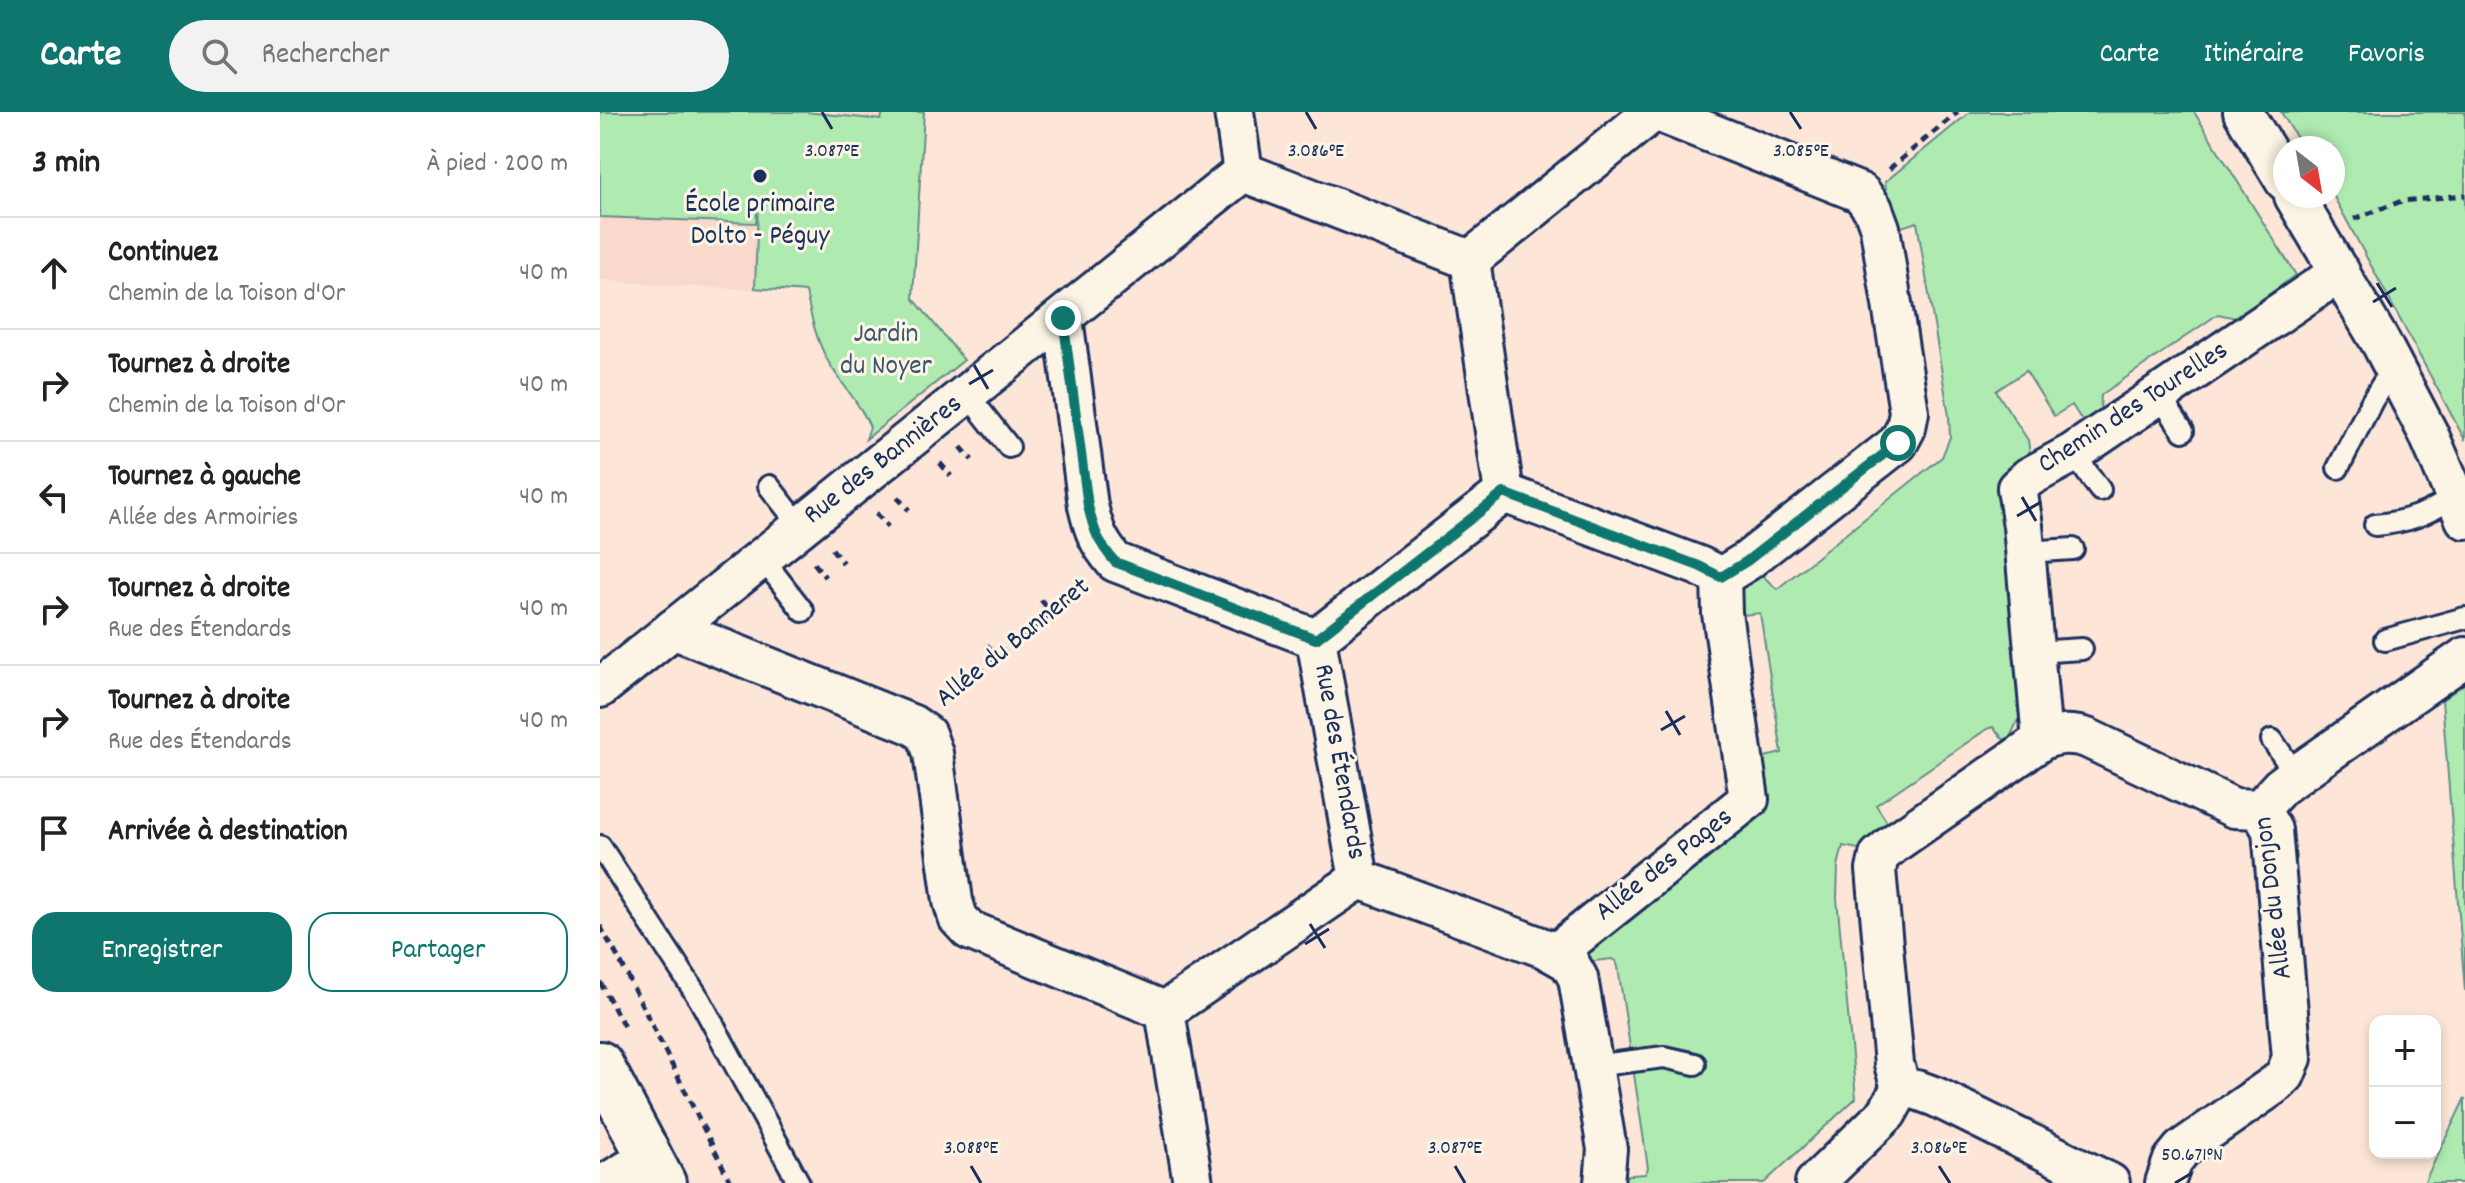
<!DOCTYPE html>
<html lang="fr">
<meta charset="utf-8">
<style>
body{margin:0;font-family:Dekko,sans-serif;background:#f2f2f2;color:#222}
.controls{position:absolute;right:24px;bottom:24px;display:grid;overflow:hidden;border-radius:16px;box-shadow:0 4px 12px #0003}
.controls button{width:72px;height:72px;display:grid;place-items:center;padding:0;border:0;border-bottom:2px solid #e0e0e0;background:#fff;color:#222;font:40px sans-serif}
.compass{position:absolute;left:1673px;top:24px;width:72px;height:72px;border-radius:50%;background:#fff;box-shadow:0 4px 12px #0003;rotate:149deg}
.stop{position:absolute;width:24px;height:24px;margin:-18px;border:6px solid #0f766e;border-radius:50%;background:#fff}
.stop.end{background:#0f766e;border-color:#fff;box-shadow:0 2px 8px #0008}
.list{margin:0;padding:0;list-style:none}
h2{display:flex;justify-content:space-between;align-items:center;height:104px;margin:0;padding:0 32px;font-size:34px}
h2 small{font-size:26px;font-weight:400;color:#767676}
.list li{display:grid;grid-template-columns:52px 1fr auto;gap:24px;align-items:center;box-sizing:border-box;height:112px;padding:0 32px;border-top:2px solid #e0e0e0}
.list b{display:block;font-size:30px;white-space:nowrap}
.list p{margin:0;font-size:26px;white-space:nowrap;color:#767676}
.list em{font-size:26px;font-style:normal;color:#767676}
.actions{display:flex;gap:16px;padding:24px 32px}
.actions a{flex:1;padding:18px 0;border:2px solid #0f766e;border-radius:24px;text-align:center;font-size:28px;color:#0f766e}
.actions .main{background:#0f766e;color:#fff}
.icon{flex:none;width:44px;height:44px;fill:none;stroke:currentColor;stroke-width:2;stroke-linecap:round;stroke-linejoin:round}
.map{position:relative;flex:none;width:1865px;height:1071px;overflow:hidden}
header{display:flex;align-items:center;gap:48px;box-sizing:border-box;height:112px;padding:0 40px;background:#0f766e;color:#fff}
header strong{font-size:38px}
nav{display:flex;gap:44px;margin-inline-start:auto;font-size:28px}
.search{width:560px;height:72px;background:#f2f2f2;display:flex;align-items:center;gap:20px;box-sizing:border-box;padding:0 28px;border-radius:44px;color:#767676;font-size:30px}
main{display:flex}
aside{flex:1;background:#fff}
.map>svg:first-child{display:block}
</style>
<header>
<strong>Carte</strong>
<div class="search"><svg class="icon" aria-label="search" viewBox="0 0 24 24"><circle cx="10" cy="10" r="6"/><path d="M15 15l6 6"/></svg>Rechercher</div>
<nav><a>Carte</a><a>Itinéraire</a><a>Favoris</a></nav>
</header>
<main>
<aside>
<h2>3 min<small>À pied · 200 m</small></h2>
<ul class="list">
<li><svg class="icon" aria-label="ahead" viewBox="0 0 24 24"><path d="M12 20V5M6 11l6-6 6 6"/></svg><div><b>Continuez</b><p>Chemin de la Toison d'Or</p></div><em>40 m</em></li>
<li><svg class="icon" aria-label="right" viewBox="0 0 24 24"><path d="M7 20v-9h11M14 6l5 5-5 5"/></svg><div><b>Tournez à droite</b><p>Chemin de la Toison d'Or</p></div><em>40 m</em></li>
<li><svg class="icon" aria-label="left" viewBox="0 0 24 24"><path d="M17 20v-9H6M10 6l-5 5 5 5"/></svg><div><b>Tournez à gauche</b><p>Allée des Armoiries</p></div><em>40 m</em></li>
<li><svg class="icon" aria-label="right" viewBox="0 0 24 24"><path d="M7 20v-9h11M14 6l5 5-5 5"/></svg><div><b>Tournez à droite</b><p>Rue des Étendards</p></div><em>40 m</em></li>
<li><svg class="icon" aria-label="right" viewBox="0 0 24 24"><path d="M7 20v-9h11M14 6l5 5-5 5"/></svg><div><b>Tournez à droite</b><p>Rue des Étendards</p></div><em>40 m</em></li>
<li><svg class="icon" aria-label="arrive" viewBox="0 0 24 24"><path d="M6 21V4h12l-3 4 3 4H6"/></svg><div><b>Arrivée à destination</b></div></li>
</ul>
<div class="actions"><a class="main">Enregistrer</a><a>Partager</a></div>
</aside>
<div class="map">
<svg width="1865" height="1071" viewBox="0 0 1865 1071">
<rect width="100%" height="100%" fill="#fde6d8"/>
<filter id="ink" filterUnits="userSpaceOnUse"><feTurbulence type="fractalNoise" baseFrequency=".0125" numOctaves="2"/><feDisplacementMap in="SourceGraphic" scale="16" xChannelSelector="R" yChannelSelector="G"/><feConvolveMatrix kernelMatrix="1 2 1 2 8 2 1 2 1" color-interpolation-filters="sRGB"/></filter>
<g filter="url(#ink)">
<polygon fill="#f8d9cc" points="0,0 324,0 319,94 206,180 59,173 0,168"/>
<g fill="#afebb1" stroke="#658d88" stroke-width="2">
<path d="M 0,0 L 205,0 L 281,8 L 283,0 L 324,0 L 313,186 L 364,248 L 266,327 L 270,315 C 260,291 242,273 229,251 C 216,228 211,205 206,180 L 155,176 L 158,92 L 156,111 L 0,105 Z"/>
<polygon points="1370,0 1594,0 1696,163 1636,206 1618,202 1501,283 1500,299 1484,312 1472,293 1454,304 1426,259 1396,279 1428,328 1430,342 1411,357 1400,379 1399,392 1411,420 1422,600 1410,625 1404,628 1393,615 1387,617 1276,693 1293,719 1268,739 1243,734 1238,754 1237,786 1256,986 1164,1071 1018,1071 1018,1064 1045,1062 1048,1056 1018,855 1016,849 1012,847 986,850 985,840 1074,758 1156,647 1182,641 1160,501 1133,504 1135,481 1155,457 1177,477 1342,345 1350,325 1349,304 1317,110 1292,118 1285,70"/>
<polygon points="1681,0 1865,0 1865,328 1733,83 1733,36 1703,36"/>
<polygon points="1865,571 1865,879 1842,588"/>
<polygon points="1865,986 1865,1071 1824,1071"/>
</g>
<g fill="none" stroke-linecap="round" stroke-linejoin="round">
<g stroke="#1b2f5e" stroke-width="26">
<g id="service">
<polyline points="368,283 409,335"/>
<polyline points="1559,283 1583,319"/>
<polyline points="1473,341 1500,378"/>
<polyline points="1738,356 1772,289 1793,255"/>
<polyline points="169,374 201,415"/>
<path d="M 1775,413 C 1808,410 1827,402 1855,385"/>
<polyline points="1426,440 1473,437"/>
<polyline points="162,446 203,499"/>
<polyline points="1785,528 1865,506"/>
<polyline points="1434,540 1482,537"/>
<polyline points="1672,628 1696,663"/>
<polyline points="0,734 100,888 199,1071"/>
<polyline points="993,954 1064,945 1095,952"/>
</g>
</g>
<g stroke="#1b2f5e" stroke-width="44">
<g id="minor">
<polyline points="634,0 643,60"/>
<polyline points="1643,0 1685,69"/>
<polyline points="1694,84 1781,231 1828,321 1865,407"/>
<polyline points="870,148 904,381 1099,454 1121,465 1147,449 1298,331 1306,316 1309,300 1280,116 1273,97 1261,81 1058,0"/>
<path d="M 463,206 L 488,394 C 494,419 498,430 515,450 L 716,527 L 759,767 L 565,899"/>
<polyline points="73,517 313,613 326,622 333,641 353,789 358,806 369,818 565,899"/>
<polyline points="716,527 904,381"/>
<polyline points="0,576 643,60 870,148 1053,0"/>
<polyline points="1442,628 1423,414 1417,376 1429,365 1473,341 1740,160"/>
<polyline points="759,767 944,836 969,850 978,866 1007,1037 1004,1071"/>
<polyline points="956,841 1149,687 1122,501 1121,465"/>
<polyline points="565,899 593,1071"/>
<path d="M 1301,976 L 1294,952 L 1276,758 L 1279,744 L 1293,732 L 1442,628 C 1458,622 1470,621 1487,626 L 1634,696 L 1660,697"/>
<polyline points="6,1071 50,1045"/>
<polyline points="1215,1071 1287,1001 1301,976 1317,978 1336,985 1510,1071"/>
<polyline points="1565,1071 1573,1048 1582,1037 1677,971 1685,963 1692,946 1672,718 1660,697 1680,675 1696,663 1865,545"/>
</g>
</g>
<g stroke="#1b2f5e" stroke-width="50">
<polyline id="tertiary" points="0,952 63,1071"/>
</g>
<g stroke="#1b2f5e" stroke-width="5" stroke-dasharray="8 6" stroke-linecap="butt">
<polyline points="1289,57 1358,0"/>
<polyline points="1754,107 1802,89 1865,83"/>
<polyline points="361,335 372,348"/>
<polyline points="340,351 351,364"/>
<polyline points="297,385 309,398"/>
<polyline points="276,401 288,415"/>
<polyline points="232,437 243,451"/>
<polyline points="214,451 225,465"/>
<polyline points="441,488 452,501"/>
<polyline points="387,533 397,545"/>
<polyline points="345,587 487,473"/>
<polyline points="0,814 20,849 131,1071"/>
<polyline points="0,870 26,918"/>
</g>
<use href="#service" stroke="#fcf5e5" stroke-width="20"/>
<use href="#minor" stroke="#fcf5e5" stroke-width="38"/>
<use href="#tertiary" stroke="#fcf5e5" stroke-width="44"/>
</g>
</g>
<g fill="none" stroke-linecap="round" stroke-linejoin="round" filter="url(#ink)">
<path stroke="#0f766e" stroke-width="10" d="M 463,206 L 488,394 C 494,419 498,430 515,450 L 716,527 L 904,381 L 1099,454 L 1121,465 L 1147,449 L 1298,331"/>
</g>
<path fill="none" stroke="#1b2f5e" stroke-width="3" d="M 222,0 L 232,17M 706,0 L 716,17M 1190,0 L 1201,17M 1777,171 L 1792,195M 1773,190 L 1796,176M 374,253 L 388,277M 369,272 L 393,258M 1422,385 L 1436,409M 1417,404 L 1441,390M 1066,599 L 1080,623M 1061,618 L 1085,604M 710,812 L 725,836M 705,832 L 729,817M 371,1054 L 381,1071M 855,1054 L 865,1071M 1339,1054 L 1350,1071M 1575,1071 L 1592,1061"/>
<circle fill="#1b2f5e" stroke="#fcf5e5" stroke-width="3" cx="160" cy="64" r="8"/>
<g text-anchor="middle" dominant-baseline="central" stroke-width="6" stroke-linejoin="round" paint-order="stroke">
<g font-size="28" fill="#1b2f5e" stroke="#fcf5e5">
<text x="160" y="94">École primaire<tspan x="160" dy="32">Dolto - Péguy</tspan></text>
</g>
<g font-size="28" fill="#39556f" stroke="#fcf5e5">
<text x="286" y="224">Jardin<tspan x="286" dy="32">du Noyer</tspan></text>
</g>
<g font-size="28" fill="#1b2f5e" stroke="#fcf5e5">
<text transform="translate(1534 297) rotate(-33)">Chemin des Tourelles</text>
<text transform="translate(284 349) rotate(-38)">Rue des Bannières</text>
<text transform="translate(414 532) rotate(-39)">Allée du Banneret</text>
<text transform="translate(738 650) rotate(80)">Rue des Étendards</text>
<text transform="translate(1065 754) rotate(-38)">Allée des Pages</text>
<text transform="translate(1675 786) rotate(-97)">Allée du Donjon</text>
</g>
</g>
<g font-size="20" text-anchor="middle" fill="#1b2f5e" stroke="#fcf5e5" stroke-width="6" stroke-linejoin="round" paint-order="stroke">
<text x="1201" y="44">3.085°E</text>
<text x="232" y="44">3.087°E</text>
<text x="716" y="44">3.086°E</text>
<text x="371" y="1041">3.088°E</text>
<text x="855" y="1041">3.087°E</text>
<text x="1339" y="1041">3.086°E</text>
<text x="1592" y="1048">50.671°N</text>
</g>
</svg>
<div class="controls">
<button>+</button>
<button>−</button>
</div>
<svg class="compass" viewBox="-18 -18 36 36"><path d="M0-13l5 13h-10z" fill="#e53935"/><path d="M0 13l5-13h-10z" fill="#767676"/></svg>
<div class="stop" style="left:1298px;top:331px"></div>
<div class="stop end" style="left:463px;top:206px"></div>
</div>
</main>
